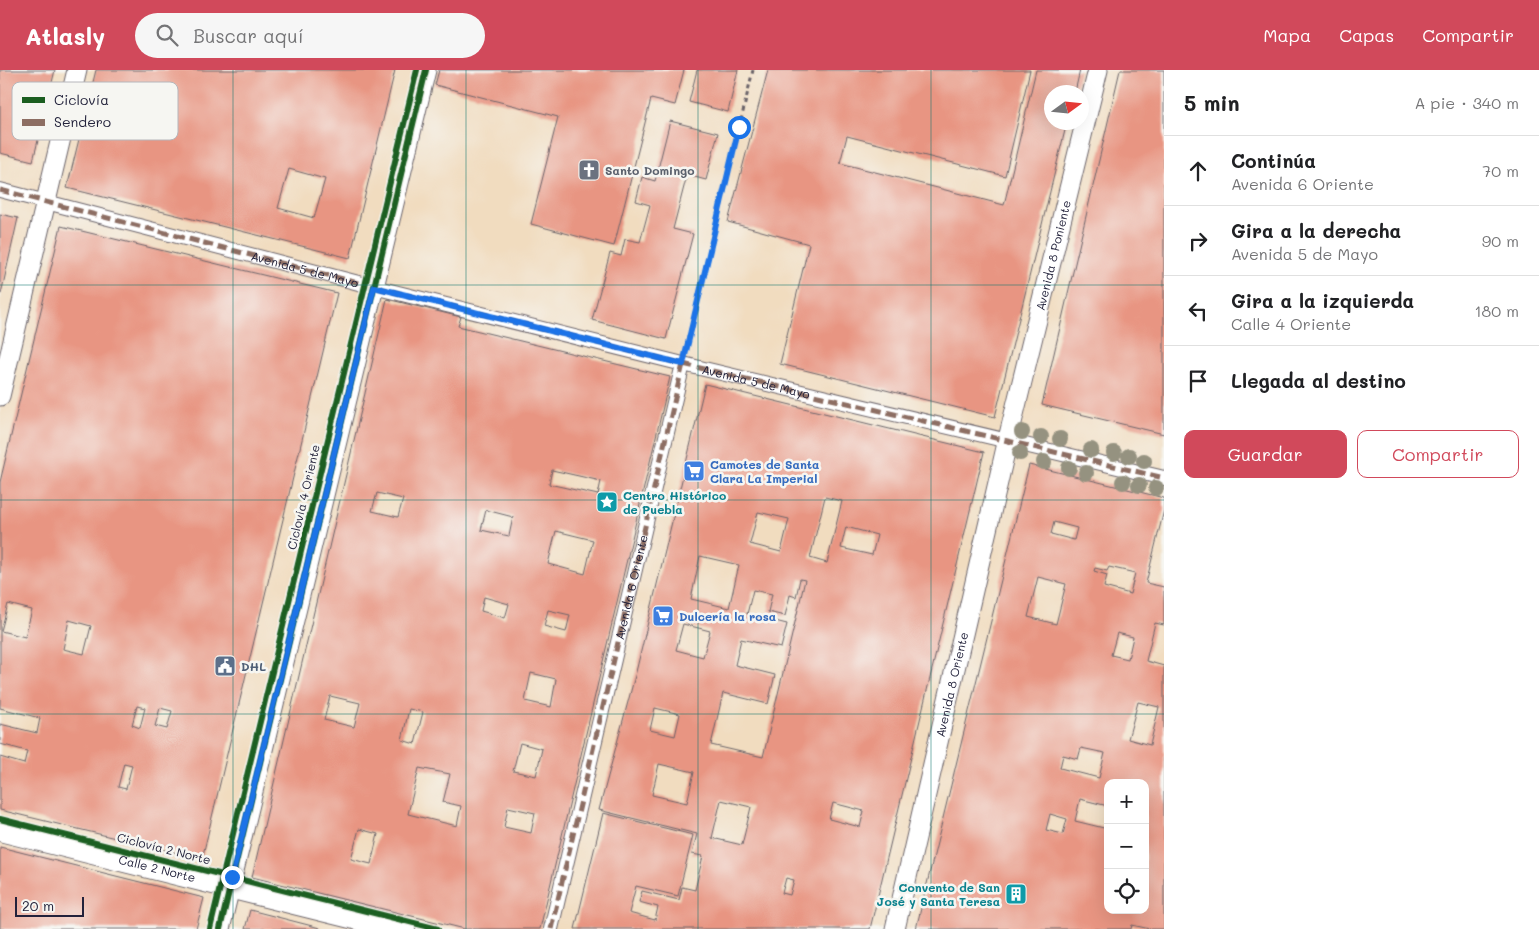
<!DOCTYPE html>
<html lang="es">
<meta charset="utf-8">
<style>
body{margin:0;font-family:Mali,sans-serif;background:#f6f6f6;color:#202124}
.controls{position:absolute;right:15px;bottom:15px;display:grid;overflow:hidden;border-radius:10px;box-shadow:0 5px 20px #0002}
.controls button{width:45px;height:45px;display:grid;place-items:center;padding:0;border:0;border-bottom:1px solid #e0e0e0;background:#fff;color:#202124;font:25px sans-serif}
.compass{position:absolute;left:1044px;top:15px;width:45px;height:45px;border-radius:50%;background:#fff;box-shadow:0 5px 20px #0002;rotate:75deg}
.scale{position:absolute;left:15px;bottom:12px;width:69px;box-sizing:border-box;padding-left:5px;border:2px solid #22223b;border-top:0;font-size:14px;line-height:18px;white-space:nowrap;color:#22223b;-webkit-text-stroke:4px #f6f6f2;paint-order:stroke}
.stop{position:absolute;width:15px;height:15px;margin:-11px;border:4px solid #1a73e8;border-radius:50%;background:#fff}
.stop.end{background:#1a73e8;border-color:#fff;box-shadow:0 1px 5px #0008}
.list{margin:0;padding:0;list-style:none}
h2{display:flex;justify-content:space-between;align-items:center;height:65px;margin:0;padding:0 20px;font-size:21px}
h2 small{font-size:16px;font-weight:400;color:#757577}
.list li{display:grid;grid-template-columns:32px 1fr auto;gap:15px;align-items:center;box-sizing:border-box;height:70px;padding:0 20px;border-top:1px solid #e0e0e0}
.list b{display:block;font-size:19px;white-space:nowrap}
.list p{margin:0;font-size:16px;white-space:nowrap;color:#757577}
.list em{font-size:16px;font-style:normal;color:#757577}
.actions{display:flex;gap:10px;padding:15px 20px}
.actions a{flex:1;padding:11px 0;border:1px solid #d1495b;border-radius:10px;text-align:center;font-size:18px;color:#d1495b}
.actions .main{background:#d1495b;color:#fff}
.icon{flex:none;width:28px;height:28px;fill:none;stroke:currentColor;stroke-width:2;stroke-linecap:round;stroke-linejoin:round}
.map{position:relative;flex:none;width:1164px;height:859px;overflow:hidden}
header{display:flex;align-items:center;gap:30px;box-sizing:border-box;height:70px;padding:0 25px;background:#d1495b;color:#fff}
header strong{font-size:24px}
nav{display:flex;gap:28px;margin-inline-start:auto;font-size:18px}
.search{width:350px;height:45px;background:#f6f6f6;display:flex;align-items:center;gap:12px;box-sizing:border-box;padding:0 18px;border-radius:28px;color:#757577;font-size:19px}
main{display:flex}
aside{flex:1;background:#fff}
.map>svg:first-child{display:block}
</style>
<header>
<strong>Atlasly</strong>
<div class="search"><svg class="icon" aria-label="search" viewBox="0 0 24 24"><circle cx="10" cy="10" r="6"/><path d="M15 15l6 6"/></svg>Buscar aquí</div>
<nav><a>Mapa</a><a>Capas</a><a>Compartir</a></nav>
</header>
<main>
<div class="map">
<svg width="1164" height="859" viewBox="0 0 1164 859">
<rect width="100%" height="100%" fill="#f6f6f2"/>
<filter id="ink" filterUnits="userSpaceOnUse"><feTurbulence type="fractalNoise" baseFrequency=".02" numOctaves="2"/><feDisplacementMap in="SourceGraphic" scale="10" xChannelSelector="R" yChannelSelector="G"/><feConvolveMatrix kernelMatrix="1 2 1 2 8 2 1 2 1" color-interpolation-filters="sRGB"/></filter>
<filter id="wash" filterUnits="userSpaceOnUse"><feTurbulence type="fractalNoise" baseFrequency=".0096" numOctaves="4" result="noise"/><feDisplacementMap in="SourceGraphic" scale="20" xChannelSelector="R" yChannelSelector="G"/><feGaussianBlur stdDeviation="1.12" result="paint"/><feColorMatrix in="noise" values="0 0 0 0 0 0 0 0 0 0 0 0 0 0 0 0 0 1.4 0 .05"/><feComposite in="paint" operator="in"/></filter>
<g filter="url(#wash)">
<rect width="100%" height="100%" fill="#f1dcbf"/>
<g id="blocks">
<g fill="#e89582" fill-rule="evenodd">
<polygon points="0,0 55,0 33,91 0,83"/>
<path d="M 96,0 L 395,0 L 350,188 L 67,118 ZM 289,99 L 325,109 L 314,148 L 278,138 Z"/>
<polygon points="439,0 684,0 675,35 651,29 614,176 531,154 558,47 435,15"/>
<polygon points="697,0 738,0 728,42 689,32"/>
<polygon points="768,0 1030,0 1005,106 847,66 840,93 1004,135 1036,0 1080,0 1075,22 1052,22 1052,52 1067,52 995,347 780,294 809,174 728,152"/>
<polygon points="1120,0 1164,0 1164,364 1042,335"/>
<polygon points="670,51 718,63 706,110 687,105 673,159 693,164 666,269 592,250 610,183 621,186 625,169 640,172 650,135 636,131 642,107 655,111"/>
<polygon points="0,144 18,148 1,224 0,224"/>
<path d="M 61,156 L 337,223 L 202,789 L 0,740 L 0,687 L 24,694 L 27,681 L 0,674 L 0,654 L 37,663 L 40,648 L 0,638 L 0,412 ZM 8,534 L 32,540 L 25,567 L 1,561 ZM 69,550 L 91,556 L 84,584 L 63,579 ZM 137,636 L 145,638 L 140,658 L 132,655 ZM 160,638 L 172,641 L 167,659 L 155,656 ZM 124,693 L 132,695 L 126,719 L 118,717 Z"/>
<path d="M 387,229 L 461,247 L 458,256 L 670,307 L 540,859 L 465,859 L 252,807 ZM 552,400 L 601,411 L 598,425 L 549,414 ZM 377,423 L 403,429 L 398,447 L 372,441 ZM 486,440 L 513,447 L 509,466 L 481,460 ZM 556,461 L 593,470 L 585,504 L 548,494 ZM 484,527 L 509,534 L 505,548 L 481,541 ZM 548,540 L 570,545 L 566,562 L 544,556 ZM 531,603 L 556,609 L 551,637 L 525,631 ZM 330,626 L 360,633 L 354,657 L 324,650 ZM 409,639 L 423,642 L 415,674 L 402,670 ZM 520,673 L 542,679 L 536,706 L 513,701 ZM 419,698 L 450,704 L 443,732 L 461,736 L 457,756 L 408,744 ZM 508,737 L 535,743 L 531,763 L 504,757 ZM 359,759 L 378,764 L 371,794 L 351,789 Z"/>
<path d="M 705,314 L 984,382 L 870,859 L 575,859 L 603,743 L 693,765 L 678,826 L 636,816 L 629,843 L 655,850 L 658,837 L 639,832 L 642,821 L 679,830 L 682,817 L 695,820 L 703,786 L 692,784 L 697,764 L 599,740 L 636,602 ZM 825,427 L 842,431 L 827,493 L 810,488 ZM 758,442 L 789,449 L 781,482 L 750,474 ZM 846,457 L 877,465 L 872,485 L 841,478 ZM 700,486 L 739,495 L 729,538 L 691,529 ZM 800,509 L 805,510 L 763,687 L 711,675 L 723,623 L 768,634 L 775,605 L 735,595 L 741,569 L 781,578 L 787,554 L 747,544 L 753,520 L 772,524 L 768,542 L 785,546 L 790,525 L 796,527 ZM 683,554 L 710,561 L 703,587 L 676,580 ZM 655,638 L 680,644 L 675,666 L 650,660 ZM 659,694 L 694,702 L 687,733 L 652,725 ZM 721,730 L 751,737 L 742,775 L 712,768 ZM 833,733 L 864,741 L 860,757 L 829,749 ZM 786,808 L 794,810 L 790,825 L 782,823 Z"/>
<path d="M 1029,395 L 1164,428 L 1164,440 L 1146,513 L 1164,517 L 1164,555 L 1155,553 L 1146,591 L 1164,596 L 1164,859 L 1150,859 L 1132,855 L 1131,859 L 916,859 ZM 1054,452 L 1077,458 L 1074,470 L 1051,464 ZM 1109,497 L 1135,503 L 1130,524 L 1104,517 L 1107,505 L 1094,501 L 1095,498 L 1107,501 ZM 1038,507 L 1066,514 L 1056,554 L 1028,547 ZM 1117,563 L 1133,567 L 1128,589 L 1111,585 ZM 1138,632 L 1159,637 L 1150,675 L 1128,669 ZM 1081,678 L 1105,683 L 1099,708 L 1060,698 L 1063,685 L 1078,689 ZM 1108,713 L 1145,713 L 1145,840 L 1108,840 L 1108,759 L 1075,751 L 1080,729 L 1108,736 ZM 1050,744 L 1067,749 L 1063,764 L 1046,760 Z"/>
<polygon points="0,777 204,828 196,859 0,859"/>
<polygon points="250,840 320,858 320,859 245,859"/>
</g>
</g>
</g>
<g filter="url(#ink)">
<use href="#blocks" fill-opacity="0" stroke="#6a6369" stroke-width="1"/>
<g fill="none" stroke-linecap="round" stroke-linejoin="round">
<g stroke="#6a6369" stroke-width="16">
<g id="pedestrian">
<path id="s1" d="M 0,120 L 374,217 L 683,294 L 1164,408"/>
<path id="s2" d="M 551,859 L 683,294"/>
</g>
</g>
<g stroke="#6a6369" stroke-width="21">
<g id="minor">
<polyline points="0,326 77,0"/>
<polyline points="220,859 426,0"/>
<path id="s3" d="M 895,859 L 1008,369 L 1098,0"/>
</g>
</g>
<g stroke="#6a6369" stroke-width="26">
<g id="tertiary">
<path id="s4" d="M 0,759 L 403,859"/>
</g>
</g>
<polyline stroke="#6a6369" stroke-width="3" stroke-dasharray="4 4" stroke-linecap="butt" points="687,276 753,0"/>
<use href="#pedestrian" stroke="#fff" stroke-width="14"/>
<use href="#minor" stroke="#fff" stroke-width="19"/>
<use href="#tertiary" stroke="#fff" stroke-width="24"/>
<g stroke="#8d6e63" stroke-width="5" stroke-dasharray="10 5" stroke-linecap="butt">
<polyline points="0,120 374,217 683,294 1164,408"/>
<polyline points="551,859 683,294"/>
</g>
<g stroke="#f6f6f2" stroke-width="9">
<g id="cycleway">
<polyline points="0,749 438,859"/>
<polyline points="210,859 417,0"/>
<polyline points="220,859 426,0"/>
</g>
</g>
<use href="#cycleway" stroke="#1b5e20" stroke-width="6"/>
</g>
<g fill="#959280">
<circle cx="1022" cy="362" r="8"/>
<circle cx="1041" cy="367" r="8"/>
<circle cx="1060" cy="369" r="8"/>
<circle cx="1091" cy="380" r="8"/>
<circle cx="1020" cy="383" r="8"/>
<circle cx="1114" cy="383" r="8"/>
<circle cx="1129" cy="386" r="8"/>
<circle cx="1144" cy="391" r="8"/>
<circle cx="1044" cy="392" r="8"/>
<circle cx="1069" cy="398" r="8"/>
<circle cx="1086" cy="403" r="8"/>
<circle cx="1123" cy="412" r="8"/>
<circle cx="1139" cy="415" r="8"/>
<circle cx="1156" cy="418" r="8"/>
</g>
</g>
<g fill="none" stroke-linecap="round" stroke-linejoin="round" filter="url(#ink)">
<polyline stroke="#1a73e8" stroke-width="6" points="232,807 374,217 683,294 739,57"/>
</g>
<path fill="none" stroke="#0f766e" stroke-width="1" stroke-opacity="0.55" d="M 233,0 L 233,859M 466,0 L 466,859M 698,0 L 698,859M 931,0 L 931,859M 0,215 L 1164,215M 0,430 L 1164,430M 0,644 L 1164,644"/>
<defs>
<g id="church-square" transform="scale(1.125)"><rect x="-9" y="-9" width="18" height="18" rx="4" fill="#6b7280" stroke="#f6f6f2"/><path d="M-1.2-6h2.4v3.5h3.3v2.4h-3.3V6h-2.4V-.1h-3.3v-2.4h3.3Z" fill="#fff"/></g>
<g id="supermarket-square" transform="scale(1.125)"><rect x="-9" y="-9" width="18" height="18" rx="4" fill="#3f7fe0" stroke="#f6f6f2"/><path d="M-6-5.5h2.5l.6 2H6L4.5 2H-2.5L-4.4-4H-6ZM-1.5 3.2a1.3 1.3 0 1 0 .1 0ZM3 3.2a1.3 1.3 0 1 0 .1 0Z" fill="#fff"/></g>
<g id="sight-square" transform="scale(1.125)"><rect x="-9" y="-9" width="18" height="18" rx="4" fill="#0f9aa8" stroke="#f6f6f2"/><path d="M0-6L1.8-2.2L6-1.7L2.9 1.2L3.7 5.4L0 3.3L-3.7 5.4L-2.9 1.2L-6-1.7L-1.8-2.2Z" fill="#fff"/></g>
<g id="civic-square" transform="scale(1.125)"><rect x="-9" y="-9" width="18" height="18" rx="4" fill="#5c6f8a" stroke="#f6f6f2"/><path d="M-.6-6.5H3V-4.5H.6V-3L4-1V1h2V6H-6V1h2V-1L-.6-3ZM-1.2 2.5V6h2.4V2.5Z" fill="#fff"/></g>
<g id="building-square" transform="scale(1.125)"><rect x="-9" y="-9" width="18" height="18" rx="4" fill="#0f9aa8" stroke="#f6f6f2"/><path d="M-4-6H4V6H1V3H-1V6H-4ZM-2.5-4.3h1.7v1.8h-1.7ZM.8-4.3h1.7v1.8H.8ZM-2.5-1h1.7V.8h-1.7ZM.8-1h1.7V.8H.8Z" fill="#fff"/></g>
</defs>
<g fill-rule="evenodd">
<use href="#church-square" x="589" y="100"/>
<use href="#supermarket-square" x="694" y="401"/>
<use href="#sight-square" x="607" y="432"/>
<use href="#supermarket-square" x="663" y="546"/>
<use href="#civic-square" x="225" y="596"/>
<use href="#building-square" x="1016" y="824"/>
</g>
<g text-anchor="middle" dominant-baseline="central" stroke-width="5" stroke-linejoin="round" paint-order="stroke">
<g font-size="12" font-weight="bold" fill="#5b616d" stroke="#f6f6f2" text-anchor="start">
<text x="605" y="100">Santo Domingo</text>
</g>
<g font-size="12" fill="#22223b" stroke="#f6f6f2">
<text stroke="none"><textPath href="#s3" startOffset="692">Avenida 8 Poniente</textPath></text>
<text stroke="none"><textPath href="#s1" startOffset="315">Avenida 5 de Mayo</textPath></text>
<text stroke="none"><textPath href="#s1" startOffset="780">Avenida 5 de Mayo</textPath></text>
<text transform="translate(303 427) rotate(-77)">Ciclovía 4 Oriente</text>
<text stroke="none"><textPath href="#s2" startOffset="351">Avenida 6 Oriente</textPath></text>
<text stroke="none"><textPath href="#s3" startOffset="251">Avenida 8 Oriente</textPath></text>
<text transform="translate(164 778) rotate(14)">Ciclovía 2 Norte</text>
<text stroke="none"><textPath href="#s4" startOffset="162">Calle 2 Norte</textPath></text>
</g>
<g font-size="12" font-weight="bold" fill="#366cbe" stroke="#f6f6f2" text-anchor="start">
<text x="710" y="394">Camotes de Santa<tspan x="710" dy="14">Clara La Imperial</tspan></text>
<text x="679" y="546">Dulcería la rosa</text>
</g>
<g font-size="12" font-weight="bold" fill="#0d838f" stroke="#f6f6f2" text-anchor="start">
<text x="623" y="425">Centro Histórico<tspan x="623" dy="14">de Puebla</tspan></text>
<text x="1000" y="817" text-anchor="end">Convento de San<tspan x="1000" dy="14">José y Santa Teresa</tspan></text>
</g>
<g font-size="12" font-weight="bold" fill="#4e5e75" stroke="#f6f6f2" text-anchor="start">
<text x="241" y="596">DHL</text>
</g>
</g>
<rect x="12" y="12" width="166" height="58" rx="8" fill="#f6f6f2" stroke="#b6b6bb" stroke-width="1"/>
<rect x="22" y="27" width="23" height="6" fill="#1b5e20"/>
<rect x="22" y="49" width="23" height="7" fill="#8d6e63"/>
<g font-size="14" fill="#22223b">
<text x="54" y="35">Ciclovía</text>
<text x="54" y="57">Sendero</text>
</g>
</svg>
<div class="controls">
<button>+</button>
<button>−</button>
<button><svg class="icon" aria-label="locate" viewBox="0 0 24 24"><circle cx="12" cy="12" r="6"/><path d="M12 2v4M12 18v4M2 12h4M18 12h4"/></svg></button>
</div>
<svg class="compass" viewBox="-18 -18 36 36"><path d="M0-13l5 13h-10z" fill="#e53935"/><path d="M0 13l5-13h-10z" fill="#757577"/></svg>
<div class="scale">20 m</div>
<div class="stop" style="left:739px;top:57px"></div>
<div class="stop end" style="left:232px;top:807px"></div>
</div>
<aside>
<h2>5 min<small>A pie · 340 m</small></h2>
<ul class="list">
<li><svg class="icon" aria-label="ahead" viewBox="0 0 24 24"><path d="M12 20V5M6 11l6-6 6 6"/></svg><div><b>Continúa</b><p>Avenida 6 Oriente</p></div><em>70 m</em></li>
<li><svg class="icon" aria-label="right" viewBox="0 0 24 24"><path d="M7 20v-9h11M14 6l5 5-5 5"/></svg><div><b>Gira a la derecha</b><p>Avenida 5 de Mayo</p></div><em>90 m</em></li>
<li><svg class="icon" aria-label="left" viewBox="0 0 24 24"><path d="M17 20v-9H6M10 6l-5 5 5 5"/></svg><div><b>Gira a la izquierda</b><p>Calle 4 Oriente</p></div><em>180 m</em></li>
<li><svg class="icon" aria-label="arrive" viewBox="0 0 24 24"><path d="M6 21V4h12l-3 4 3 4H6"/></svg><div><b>Llegada al destino</b></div></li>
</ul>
<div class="actions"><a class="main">Guardar</a><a>Compartir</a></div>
</aside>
</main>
